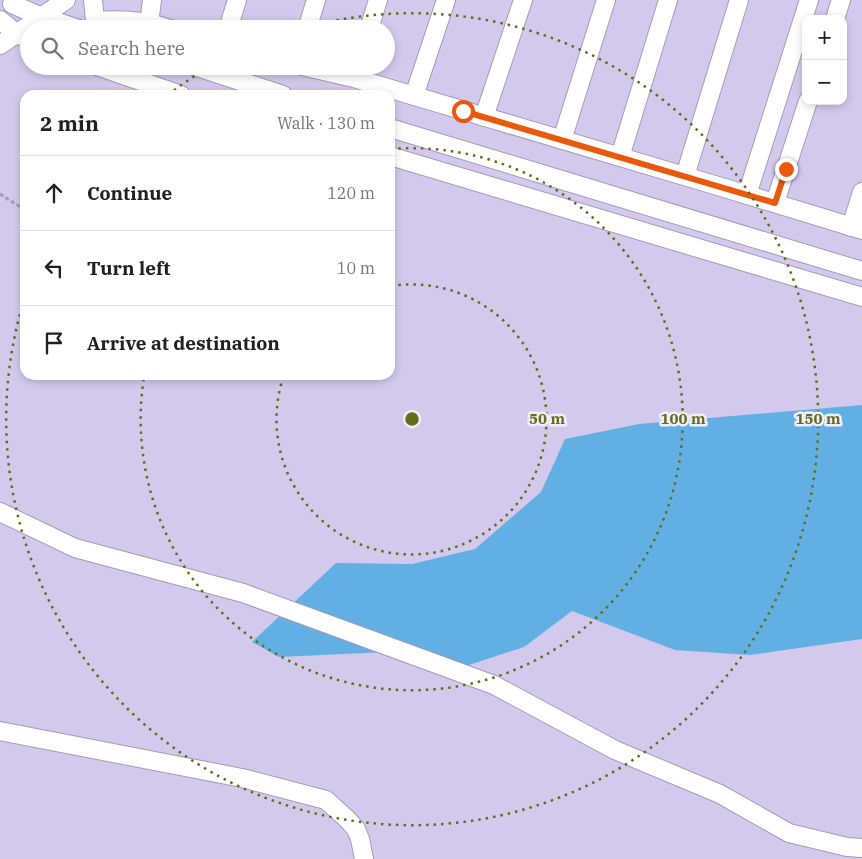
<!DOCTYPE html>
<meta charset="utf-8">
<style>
body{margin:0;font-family:"IBM Plex Serif",serif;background:#f6f6f6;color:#202124}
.controls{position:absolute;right:15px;top:15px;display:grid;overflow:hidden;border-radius:10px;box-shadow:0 2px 8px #0003}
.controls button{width:45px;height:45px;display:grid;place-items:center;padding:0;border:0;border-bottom:1px solid #e0e0e0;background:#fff;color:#202124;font:25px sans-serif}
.stop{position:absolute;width:15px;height:15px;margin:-11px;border:4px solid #ea580c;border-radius:50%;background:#fff}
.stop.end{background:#ea580c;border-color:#fff;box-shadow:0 1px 5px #0008}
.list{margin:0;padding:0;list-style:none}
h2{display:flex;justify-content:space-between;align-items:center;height:65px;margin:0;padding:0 20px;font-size:21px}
h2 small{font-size:16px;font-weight:400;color:#757577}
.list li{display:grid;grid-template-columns:32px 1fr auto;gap:15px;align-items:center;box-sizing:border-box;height:75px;padding:0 20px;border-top:1px solid #e0e0e0}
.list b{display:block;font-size:19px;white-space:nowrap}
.list em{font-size:16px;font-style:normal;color:#757577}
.icon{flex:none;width:28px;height:28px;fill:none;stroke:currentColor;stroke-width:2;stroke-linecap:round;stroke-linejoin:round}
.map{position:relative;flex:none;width:862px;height:859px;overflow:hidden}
.search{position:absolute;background:#fff;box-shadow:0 2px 8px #0003;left:20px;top:20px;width:375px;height:55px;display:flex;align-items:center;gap:12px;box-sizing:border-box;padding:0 18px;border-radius:28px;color:#757577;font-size:19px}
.panel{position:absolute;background:#fff;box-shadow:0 2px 8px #0003;left:20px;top:90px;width:375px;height:290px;border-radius:15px}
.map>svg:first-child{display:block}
</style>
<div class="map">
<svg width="862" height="859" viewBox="0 0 862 859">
<rect width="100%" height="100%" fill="#d3c9ed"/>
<polygon fill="#62b0e3" points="862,405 862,639 750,655 675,650 572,611 524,647 463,667 408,651 279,657 252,642 336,563 412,564 475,549 541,492 565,439 639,424"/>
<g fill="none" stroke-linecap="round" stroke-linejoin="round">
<g stroke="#a49abd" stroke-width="20">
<g id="minor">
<polyline points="93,0 95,21 99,29"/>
<polyline points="12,4 42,17 79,29"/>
<polyline points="835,19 841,0"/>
<polyline points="0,20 17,34 26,38"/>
<path d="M 95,21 C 120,19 145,20 170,29"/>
<polyline points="149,24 152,0"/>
<polyline points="228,29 237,0"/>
<polyline points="307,29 316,0"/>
<polyline points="369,29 378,0"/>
<polyline points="0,45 66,0"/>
<polyline points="97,66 181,95"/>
<polyline points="194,66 283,95"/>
<polyline points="302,66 354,78 728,189 862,230"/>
<polyline points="414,96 446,0"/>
<polyline points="484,117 523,0"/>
<polyline points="390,128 862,271"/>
<polyline points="562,140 606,0"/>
<polyline points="390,156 862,297"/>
<polyline points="620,157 668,0"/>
<polyline points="685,176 739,0"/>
<polyline points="747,195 809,0"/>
<polyline points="775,203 808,101"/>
<polyline points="851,227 862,192"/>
<polyline points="0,512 75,548 243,593 494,685 615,750 720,794 789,833 847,847 862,848"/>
<polyline points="0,731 242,778 326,800 347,819 356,829 360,839 364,859"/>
</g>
</g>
<polyline stroke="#a39bb8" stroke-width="3" stroke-dasharray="4 2.5" stroke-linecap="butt" points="0,194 25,210"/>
<use href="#minor" stroke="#fff" stroke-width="18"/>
</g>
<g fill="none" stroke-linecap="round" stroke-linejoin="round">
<polyline stroke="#ea580c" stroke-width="6" points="463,111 775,203 786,169"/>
</g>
<g fill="none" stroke="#616f1a" stroke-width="2.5" stroke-dasharray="2.5 5">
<path d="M391 286A135 135 0 1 1 284 375"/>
<path d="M391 149A271 271 0 1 1 144 377"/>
<path d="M168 95A406 406 0 0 1 209 67M300 29A406 406 0 1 1 25 297"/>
</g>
<circle cx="412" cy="419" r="8" fill="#616f1a" stroke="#f2edfc" stroke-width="2.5"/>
<g font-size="15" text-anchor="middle" font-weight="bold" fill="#616f1a" stroke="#f2edfc" stroke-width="5" stroke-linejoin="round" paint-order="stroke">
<text x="547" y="424">50 m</text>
<text x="683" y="424">100 m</text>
<text x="818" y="424">150 m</text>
</g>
</svg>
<div class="controls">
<button>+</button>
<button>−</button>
</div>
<div class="stop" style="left:463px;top:111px"></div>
<div class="stop end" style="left:786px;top:169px"></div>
<div class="search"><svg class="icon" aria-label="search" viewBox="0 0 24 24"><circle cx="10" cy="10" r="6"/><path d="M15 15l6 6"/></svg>Search here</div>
<section class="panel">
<h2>2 min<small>Walk · 130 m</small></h2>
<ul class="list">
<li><svg class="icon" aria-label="ahead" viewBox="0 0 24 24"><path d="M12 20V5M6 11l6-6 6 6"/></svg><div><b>Continue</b></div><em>120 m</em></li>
<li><svg class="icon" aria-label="left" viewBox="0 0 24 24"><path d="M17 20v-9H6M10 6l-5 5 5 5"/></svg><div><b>Turn left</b></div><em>10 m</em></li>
<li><svg class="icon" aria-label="arrive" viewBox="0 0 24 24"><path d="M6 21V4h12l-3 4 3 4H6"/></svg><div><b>Arrive at destination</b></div></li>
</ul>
</section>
</div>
